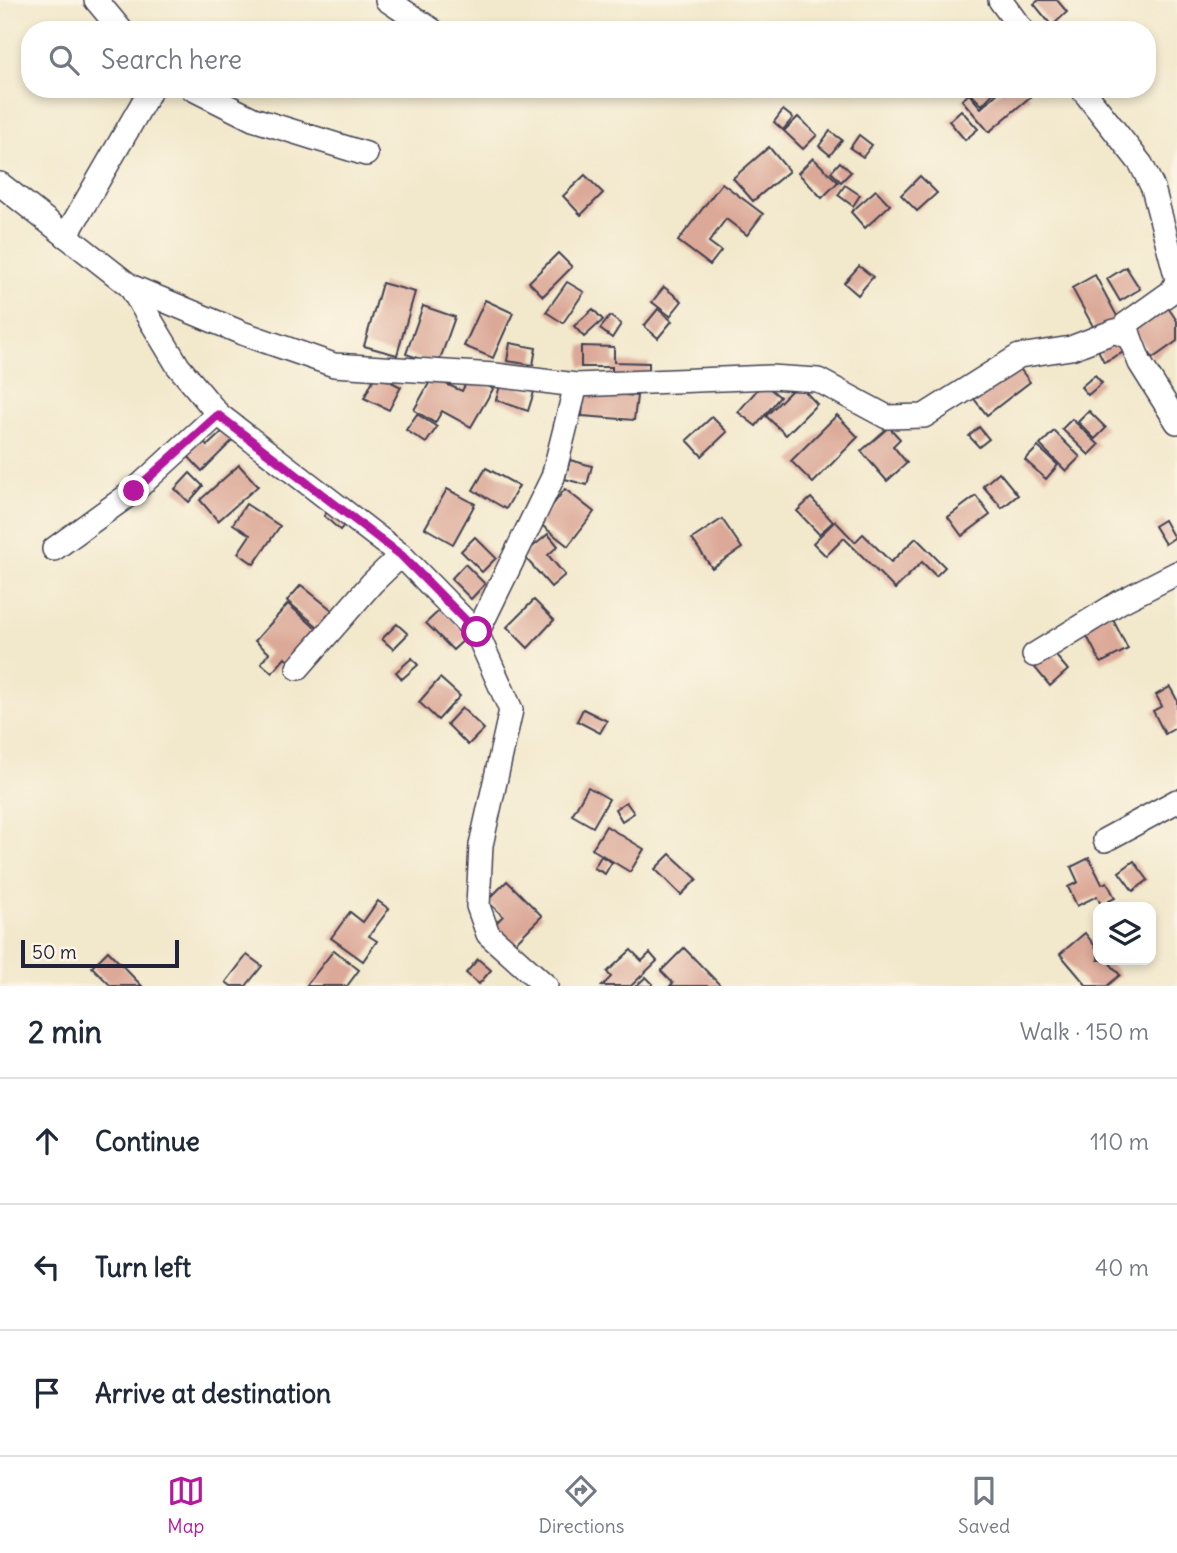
<!DOCTYPE html>
<meta charset="utf-8">
<style>
body{margin:0;font-family:Delius,sans-serif;background:#f2f2f3;color:#1f2937}
.controls{position:absolute;right:21px;bottom:21px;display:grid;overflow:hidden;border-radius:14px;box-shadow:0 4px 10px #0003}
.controls button{width:63px;height:63px;display:grid;place-items:center;padding:0;border:0;border-bottom:2px solid #e0e1e3;background:#fff;color:#1f2937;font:35px sans-serif}
.scale{position:absolute;left:21px;bottom:18px;width:158px;box-sizing:border-box;padding-left:7px;border:4px solid #22223b;border-top:0;font-size:19px;line-height:24px;white-space:nowrap;color:#22223b;-webkit-text-stroke:5px #fcf5e5;paint-order:stroke}
.stop{position:absolute;width:21px;height:21px;margin:-16px;border:5px solid #b5179e;border-radius:50%;background:#fff}
.stop.end{background:#b5179e;border-color:#fff;box-shadow:0 2px 7px #0008}
.list{margin:0;padding:0;list-style:none}
h2{display:flex;justify-content:space-between;align-items:center;height:91px;margin:0;padding:0 28px;font-size:30px}
h2 small{font-size:23px;font-weight:400;color:#747a83}
.list li{display:grid;grid-template-columns:46px 1fr auto;gap:21px;align-items:center;box-sizing:border-box;height:126px;padding:0 28px;border-top:2px solid #e0e1e3}
.list b{display:block;font-size:26px;white-space:nowrap}
.list em{font-size:23px;font-style:normal;color:#747a83}
.icon{flex:none;width:38px;height:38px;fill:none;stroke:currentColor;stroke-width:2;stroke-linecap:round;stroke-linejoin:round}
.map{position:relative;flex:none;width:1177px;height:986px;overflow:hidden}
.search{position:absolute;background:#fff;box-shadow:0 4px 10px #0003;left:21px;right:21px;top:21px;height:77px;display:flex;align-items:center;gap:18px;box-sizing:border-box;padding:0 24px;border-radius:28px;color:#747a83;font-size:26px}
.sheet{height:469px;background:#fff}
nav{display:flex;justify-content:space-around;align-items:center;box-sizing:border-box;height:98px;border-top:2px solid #e0e1e3;background:#fff;font-size:19px;color:#747a83}
nav a{display:grid;justify-items:center;gap:4px}
nav .on{color:#b5179e}
.map>svg:first-child{display:block}
</style>
<div class="map">
<svg width="1177" height="986" viewBox="0 0 1177 986">
<rect width="100%" height="100%" fill="#fcf5e5"/>
<filter id="ink" filterUnits="userSpaceOnUse"><feTurbulence type="fractalNoise" baseFrequency=".0143" numOctaves="2"/><feDisplacementMap in="SourceGraphic" scale="14" xChannelSelector="R" yChannelSelector="G"/><feConvolveMatrix kernelMatrix="1 2 1 2 8 2 1 2 1" color-interpolation-filters="sRGB"/></filter>
<filter id="wash" filterUnits="userSpaceOnUse"><feTurbulence type="fractalNoise" baseFrequency=".00686" numOctaves="4" result="noise"/><feDisplacementMap in="SourceGraphic" scale="28" xChannelSelector="R" yChannelSelector="G"/><feGaussianBlur stdDeviation="1.57" result="paint"/><feColorMatrix in="noise" values="0 0 0 0 0 0 0 0 0 0 0 0 0 0 0 0 0 1.4 0 .05"/><feComposite in="paint" operator="in"/></filter>
<g filter="url(#wash)">
<rect width="100%" height="100%" fill="#f2e8cc"/>
<g id="blocks">
<g fill="#dca998">
<polygon points="1039,0 1057,0 1067,12 1052,26 1034,4"/>
<polygon points="973,89 997,89 982,105 970,93"/>
<polygon points="1002,89 1024,89 1030,97 989,132 962,100 969,94 981,108"/>
<polygon points="783,110 793,118 783,130 774,122"/>
<polygon points="961,110 978,129 965,140 949,121"/>
<polygon points="798,117 817,135 803,149 784,131"/>
<polygon points="830,131 842,140 830,155 819,146"/>
<polygon points="859,135 872,145 863,157 850,148"/>
<polygon points="769,147 789,171 753,201 733,178"/>
<polygon points="813,158 838,182 822,198 798,173"/>
<polygon points="840,162 851,172 841,182 831,172"/>
<polygon points="585,175 603,193 581,215 563,196"/>
<polygon points="920,176 937,193 917,211 901,195"/>
<polygon points="722,183 763,214 747,235 726,219 709,242 721,251 710,265 678,241"/>
<polygon points="845,185 860,195 853,206 838,195"/>
<polygon points="876,190 890,205 865,228 851,212"/>
<polygon points="558,253 572,267 543,296 529,282"/>
<polygon points="859,266 873,277 858,295 844,283"/>
<polygon points="1126,267 1140,289 1120,301 1107,279"/>
<polygon points="1095,275 1118,318 1095,330 1072,288"/>
<polygon points="567,282 584,292 563,323 546,312"/>
<polygon points="382,283 415,292 397,355 364,346"/>
<polygon points="664,287 682,301 670,316 652,302"/>
<polygon points="485,300 513,313 493,358 464,346"/>
<polygon points="1165,303 1177,321 1177,341 1153,358 1131,327"/>
<polygon points="423,306 455,317 438,365 406,354"/>
<polygon points="593,309 603,320 584,337 574,326"/>
<polygon points="658,309 672,321 658,338 644,326"/>
<polygon points="610,316 621,324 612,338 600,329"/>
<polygon points="1116,336 1124,352 1104,362 1096,346"/>
<polygon points="510,343 536,348 533,365 507,361"/>
<polygon points="581,346 614,347 614,362 649,363 649,376 612,376 612,367 581,367"/>
<polygon points="1018,366 1030,382 987,415 974,399"/>
<polygon points="376,374 401,387 389,410 364,398"/>
<polygon points="1095,375 1102,383 1088,395 1081,387"/>
<polygon points="470,376 493,389 471,427 442,411 435,423 414,410 432,378 462,391"/>
<polygon points="501,382 534,392 528,411 496,400"/>
<polygon points="763,383 780,397 756,426 738,412"/>
<polygon points="798,384 817,404 786,435 766,416"/>
<polygon points="584,392 637,396 634,420 582,416"/>
<polygon points="1089,411 1106,428 1095,439 1078,422"/>
<polygon points="417,414 437,427 426,443 406,430"/>
<polygon points="837,415 858,437 813,483 791,461"/>
<polygon points="712,417 727,432 702,456 687,440"/>
<polygon points="1072,419 1099,445 1089,455 1062,429"/>
<polygon points="889,427 900,439 893,446 907,463 887,481 861,451"/>
<polygon points="979,427 989,439 979,447 969,436"/>
<polygon points="224,430 234,439 202,471 183,451 198,437 207,446"/>
<polygon points="1054,431 1080,457 1066,471 1040,445"/>
<polygon points="1038,447 1058,465 1046,479 1025,460"/>
<polygon points="570,460 592,466 587,485 565,479"/>
<polygon points="239,465 258,486 218,521 200,500"/>
<polygon points="486,468 519,486 506,509 473,490"/>
<polygon points="999,472 1018,495 1002,508 983,486"/>
<polygon points="190,473 203,486 189,502 175,489"/>
<polygon points="447,489 475,504 453,544 425,528"/>
<polygon points="565,489 594,512 568,546 539,523"/>
<polygon points="976,496 990,515 962,536 948,517"/>
<polygon points="811,498 833,522 819,534 797,511"/>
<polygon points="246,504 280,526 254,564 238,553 250,535 233,524"/>
<polygon points="332,506 348,520 340,530 324,516"/>
<polygon points="722,519 742,548 712,568 692,539"/>
<polygon points="1164,520 1174,538 1165,544 1154,526"/>
<polygon points="835,521 855,542 863,534 891,562 916,538 945,567 936,576 922,562 895,589 844,538 826,556 813,543"/>
<polygon points="548,534 558,546 548,555 565,575 551,587 523,555"/>
<polygon points="475,537 496,558 482,572 461,551"/>
<polygon points="465,564 485,584 471,599 451,579"/>
<polygon points="301,585 332,610 318,627 287,601"/>
<polygon points="534,600 554,620 528,648 507,627"/>
<polygon points="288,604 319,631 294,666 285,658 272,673 261,663 269,653 255,641"/>
<polygon points="441,609 468,636 453,650 426,623"/>
<polygon points="1108,610 1128,649 1101,663 1081,625"/>
<polygon points="397,624 408,634 393,649 382,639"/>
<polygon points="1045,643 1068,670 1050,686 1027,658"/>
<polygon points="412,658 418,665 402,679 396,672"/>
<polygon points="440,678 460,696 438,720 419,702"/>
<polygon points="1170,687 1177,700 1177,727 1165,734 1153,711 1162,706 1156,695"/>
<polygon points="462,708 484,729 468,745 447,724"/>
<polygon points="583,709 607,721 600,733 577,721"/>
<polygon points="588,787 609,799 593,827 572,815"/>
<polygon points="626,802 634,813 622,821 615,809"/>
<polygon points="606,826 644,849 630,872 592,849"/>
<polygon points="670,854 697,879 681,895 655,869"/>
<polygon points="601,856 612,862 605,874 594,868"/>
<polygon points="1089,858 1102,884 1107,882 1115,898 1101,905 1097,896 1077,906 1068,887 1078,882 1071,867"/>
<polygon points="1134,861 1148,880 1133,891 1119,872"/>
<polygon points="507,881 542,916 512,946 492,927 503,916 487,901"/>
<polygon points="378,901 389,909 369,936 377,941 363,961 331,938 350,912 363,922"/>
<polygon points="1085,933 1098,950 1098,960 1107,960 1120,975 1107,986 1087,986 1060,954"/>
<polygon points="684,948 721,986 670,986 673,983 661,971"/>
<polygon points="334,950 359,970 347,986 306,986"/>
<polygon points="631,950 642,961 650,953 657,961 631,986 602,986 611,977 607,972"/>
<polygon points="108,951 142,986 111,986 92,967"/>
<polygon points="247,955 262,966 246,986 231,986 226,982"/>
<polygon points="478,959 491,970 479,984 466,973"/>
<polygon points="646,977 653,984 651,986 636,986"/>
</g>
</g>
</g>
<g filter="url(#ink)">
<use href="#blocks" fill-opacity="0" stroke="#414051" stroke-width="2"/>
<g fill="none" stroke-linecap="round" stroke-linejoin="round">
<g stroke="#414051" stroke-width="26">
<g id="street">
<polyline points="96,0 121,30"/>
<polyline points="387,0 432,30"/>
<polyline points="1000,0 1022,30"/>
<polyline points="193,89 253,119 366,154"/>
<polyline points="1082,89 1141,164 1153,188 1177,279"/>
<polyline points="0,184 130,286 242,333 334,365 495,375 576,385 770,377 818,380 887,417 924,416 1019,356 1071,348 1115,331 1130,338 1140,363 1177,422"/>
<polyline points="66,236 151,89"/>
<polyline points="130,286 178,366 218,414 401,555 477,633 511,710 481,845 478,906 488,934 546,986"/>
<polyline points="1130,338 1126,324 1171,292 1177,282"/>
<polyline points="54,549 134,491 218,414"/>
<polyline points="477,633 553,477 576,385"/>
<polyline points="1034,655 1120,602 1177,573"/>
<polyline points="298,668 372,583 401,555"/>
<polyline points="1105,840 1177,801"/>
</g>
</g>
<use href="#street" stroke="#fff" stroke-width="23"/>
</g>
</g>
<g fill="none" stroke-linecap="round" stroke-linejoin="round" filter="url(#ink)">
<polyline stroke="#b5179e" stroke-width="9" points="134,491 218,415 401,555 477,632"/>
</g>
</svg>
<div class="controls">
<button><svg class="icon" aria-label="layers" viewBox="0 0 24 24"><path d="M12 4l9 5-9 5-9-5zM3 14l9 5 9-5"/></svg></button>
</div>
<div class="scale">50 m</div>
<div class="stop" style="left:477px;top:632px"></div>
<div class="stop end" style="left:134px;top:491px"></div>
<div class="search"><svg class="icon" aria-label="search" viewBox="0 0 24 24"><circle cx="10" cy="10" r="6"/><path d="M15 15l6 6"/></svg>Search here</div>
</div>
<section class="sheet">
<h2>2 min<small>Walk · 150 m</small></h2>
<ul class="list">
<li><svg class="icon" aria-label="ahead" viewBox="0 0 24 24"><path d="M12 20V5M6 11l6-6 6 6"/></svg><div><b>Continue</b></div><em>110 m</em></li>
<li><svg class="icon" aria-label="left" viewBox="0 0 24 24"><path d="M17 20v-9H6M10 6l-5 5 5 5"/></svg><div><b>Turn left</b></div><em>40 m</em></li>
<li><svg class="icon" aria-label="arrive" viewBox="0 0 24 24"><path d="M6 21V4h12l-3 4 3 4H6"/></svg><div><b>Arrive at destination</b></div></li>
</ul>
</section>
<nav>
<a class="on"><svg class="icon" aria-label="map" viewBox="0 0 24 24"><path d="M3 6l6-2 6 2 6-2v14l-6 2-6-2-6 2zM9 4v14M15 6v14"/></svg>Map</a>
<a><svg class="icon" aria-label="directions" viewBox="0 0 24 24"><path d="M12 3l9 9-9 9-9-9zM9 14v-3h6M13 9l2 2-2 2"/></svg>Directions</a>
<a><svg class="icon" aria-label="saved" viewBox="0 0 24 24"><path d="M7 4h10v16l-5-4-5 4z"/></svg>Saved</a>
</nav>
